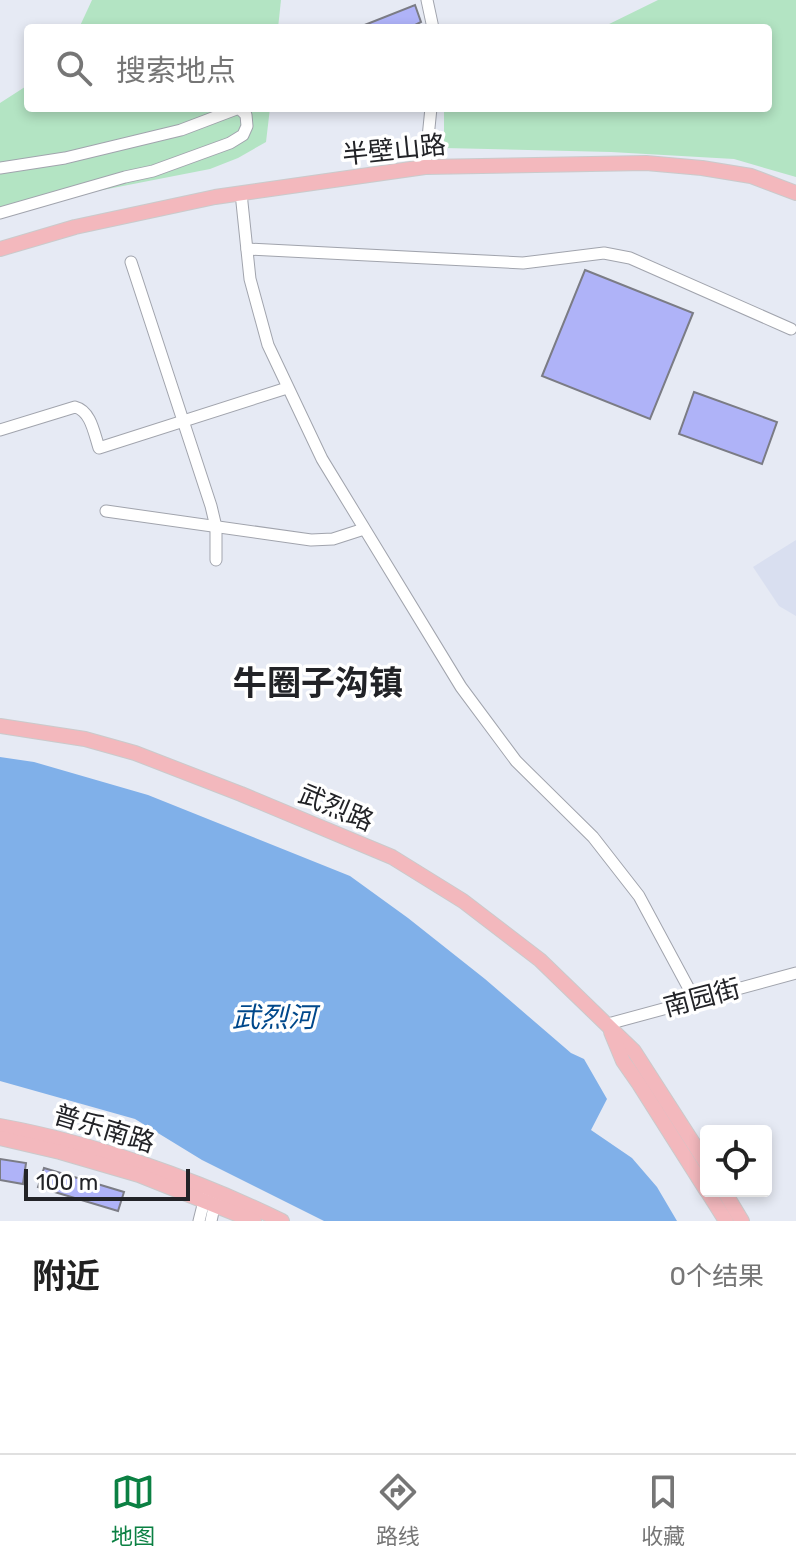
<!DOCTYPE html>
<html lang="zh">
<meta charset="utf-8">
<style>
body{margin:0;font-family:Rubik,"Noto Sans SC",sans-serif;background:#f2f2f2;color:#222}
.controls{position:absolute;right:24px;bottom:24px;display:grid;overflow:hidden;border-radius:8px;box-shadow:0 4px 12px #0003}
.controls button{width:72px;height:72px;display:grid;place-items:center;padding:0;border:0;border-bottom:2px solid #e0e0e0;background:#fff;color:#222;font:40px sans-serif}
.scale{position:absolute;left:24px;bottom:20px;width:166px;box-sizing:border-box;padding-left:8px;border:4px solid #222327;border-top:0;font-size:22px;line-height:28px;white-space:nowrap;color:#222327;-webkit-text-stroke:6px #fff;paint-order:stroke}
.list{margin:0;padding:0;list-style:none}
h2{display:flex;justify-content:space-between;align-items:center;height:104px;margin:0;padding:0 32px;font-size:34px}
h2 small{font-size:26px;font-weight:400;color:#767676}
.icon{flex:none;width:44px;height:44px;fill:none;stroke:currentColor;stroke-width:2;stroke-linecap:round;stroke-linejoin:round}
.map{position:relative;flex:none;width:796px;height:1221px;overflow:hidden}
.search{position:absolute;background:#fff;box-shadow:0 4px 12px #0003;left:24px;right:24px;top:24px;height:88px;display:flex;align-items:center;gap:20px;box-sizing:border-box;padding:0 28px;border-radius:8px;color:#767676;font-size:30px}
.sheet{height:232px;background:#fff}
nav{display:flex;justify-content:space-around;align-items:center;box-sizing:border-box;height:112px;border-top:2px solid #e0e0e0;background:#fff;font-size:22px;color:#767676}
nav a{display:grid;justify-items:center;gap:4px}
nav .on{color:#0b8043}
.map>svg:first-child{display:block}
</style>
<div class="map">
<svg width="796" height="1221" viewBox="0 0 796 1221">
<rect width="100%" height="100%" fill="#e6eaf4"/>
<polygon fill="#d9dff0" points="796,540 796,616 779,606 753,567"/>
<g fill="#b3e4c3">
<polygon points="92,0 281,0 278,28 79,28"/>
<polygon points="658,0 796,0 796,177 734,159 611,152 444,148 444,108 768,108 768,28 601,28"/>
<polygon points="28,85 28,108 270,108 266,142 238,158 210,169 0,210 0,103"/>
</g>
<polygon fill="#80b0e9" points="0,757 34,762 148,795 350,876 408,918 485,979 571,1053 584,1059 607,1099 591,1130 632,1158 657,1187 677,1221 324,1221 202,1160 135,1119 0,1081"/>
<g fill="#afb3f8" stroke="#7b7c85" stroke-width="2">
<polygon points="415,5 421,22 415,25 416,28 357,28"/>
<polygon points="585,270 693,313 650,419 542,376"/>
<polygon points="694,392 777,422 762,464 679,434"/>
<polygon points="0,1159 26,1163 23,1184 0,1180"/>
<polygon points="44,1168 124,1192 118,1211 38,1187"/>
</g>
<g fill="none" stroke-linecap="round" stroke-linejoin="round">
<g stroke="#a1a4ad" stroke-width="13">
<g id="minor">
<polyline points="427,0 433,28"/>
<polyline points="425,167 431,108"/>
<polyline points="0,168 65,158 181,130 239,108 246,115 247,126 243,135 230,143 153,171 125,177 0,213"/>
<polyline points="241,193 250,279 268,345 322,459 461,687 516,761 593,837 639,896 695,1000"/>
<polyline points="247,249 523,263 604,253 630,258 791,329"/>
<polyline points="131,262 211,506 216,527 216,560"/>
<path d="M 0,430 L 75,407 C 91,411 94,433 99,448 L 287,388"/>
<polyline points="106,511 311,540 333,539 364,529"/>
<polyline points="608,1024 796,973"/>
<polyline points="199,1221 205,1197"/>
<polyline points="211,1221 216,1198"/>
</g>
</g>
<g stroke="#cacacb" stroke-width="16">
<g id="major">
<polyline points="0,249 75,227 215,197 425,167 646,163 702,168 751,176 796,193"/>
<polyline points="0,726 85,739 135,753 241,794 392,857 463,901 540,960 634,1051 706,1163"/>
<polyline points="611,1032 623,1061 639,1084 706,1190"/>
<path d="M 0,1126 C 94,1143 196,1179 282,1221"/>
<polyline points="0,1138 60,1152 139,1175 254,1221"/>
<polyline points="707,1191 726,1221"/>
<polyline points="724,1191 742,1221"/>
</g>
</g>
<use href="#minor" stroke="#fff" stroke-width="11"/>
<use href="#major" stroke="#f3b8bd" stroke-width="14"/>
</g>
<g text-anchor="middle" dominant-baseline="central" stroke-width="7" stroke-linejoin="round" paint-order="stroke">
<g font-size="26" fill="#222327" stroke="#fff">
<text transform="translate(394 150) rotate(-6)">半壁山路</text>
<text transform="translate(336 808) rotate(23)">武烈路</text>
<text transform="translate(702 998) rotate(-15)">南园街</text>
<text transform="translate(104 1129) rotate(17)">普乐南路</text>
</g>
<g font-size="28" font-style="italic" fill="#00488b" stroke="#fff">
<text x="274" y="1017">武烈河</text>
</g>
<g font-size="34" font-weight="bold" fill="#222327" stroke="#fff">
<text x="318" y="683">牛圈子沟镇</text>
</g>
</g>
</svg>
<div class="controls">
<button><svg class="icon" aria-label="locate" viewBox="0 0 24 24"><circle cx="12" cy="12" r="6"/><path d="M12 2v4M12 18v4M2 12h4M18 12h4"/></svg></button>
</div>
<div class="scale">100 m</div>
<div class="search"><svg class="icon" aria-label="search" viewBox="0 0 24 24"><circle cx="10" cy="10" r="6"/><path d="M15 15l6 6"/></svg>搜索地点</div>
</div>
<section class="sheet">
<h2>附近<small>0个结果</small></h2>
<ul class="list">
</ul>
</section>
<nav>
<a class="on"><svg class="icon" aria-label="map" viewBox="0 0 24 24"><path d="M3 6l6-2 6 2 6-2v14l-6 2-6-2-6 2zM9 4v14M15 6v14"/></svg>地图</a>
<a><svg class="icon" aria-label="directions" viewBox="0 0 24 24"><path d="M12 3l9 9-9 9-9-9zM9 14v-3h6M13 9l2 2-2 2"/></svg>路线</a>
<a><svg class="icon" aria-label="saved" viewBox="0 0 24 24"><path d="M7 4h10v16l-5-4-5 4z"/></svg>收藏</a>
</nav>
